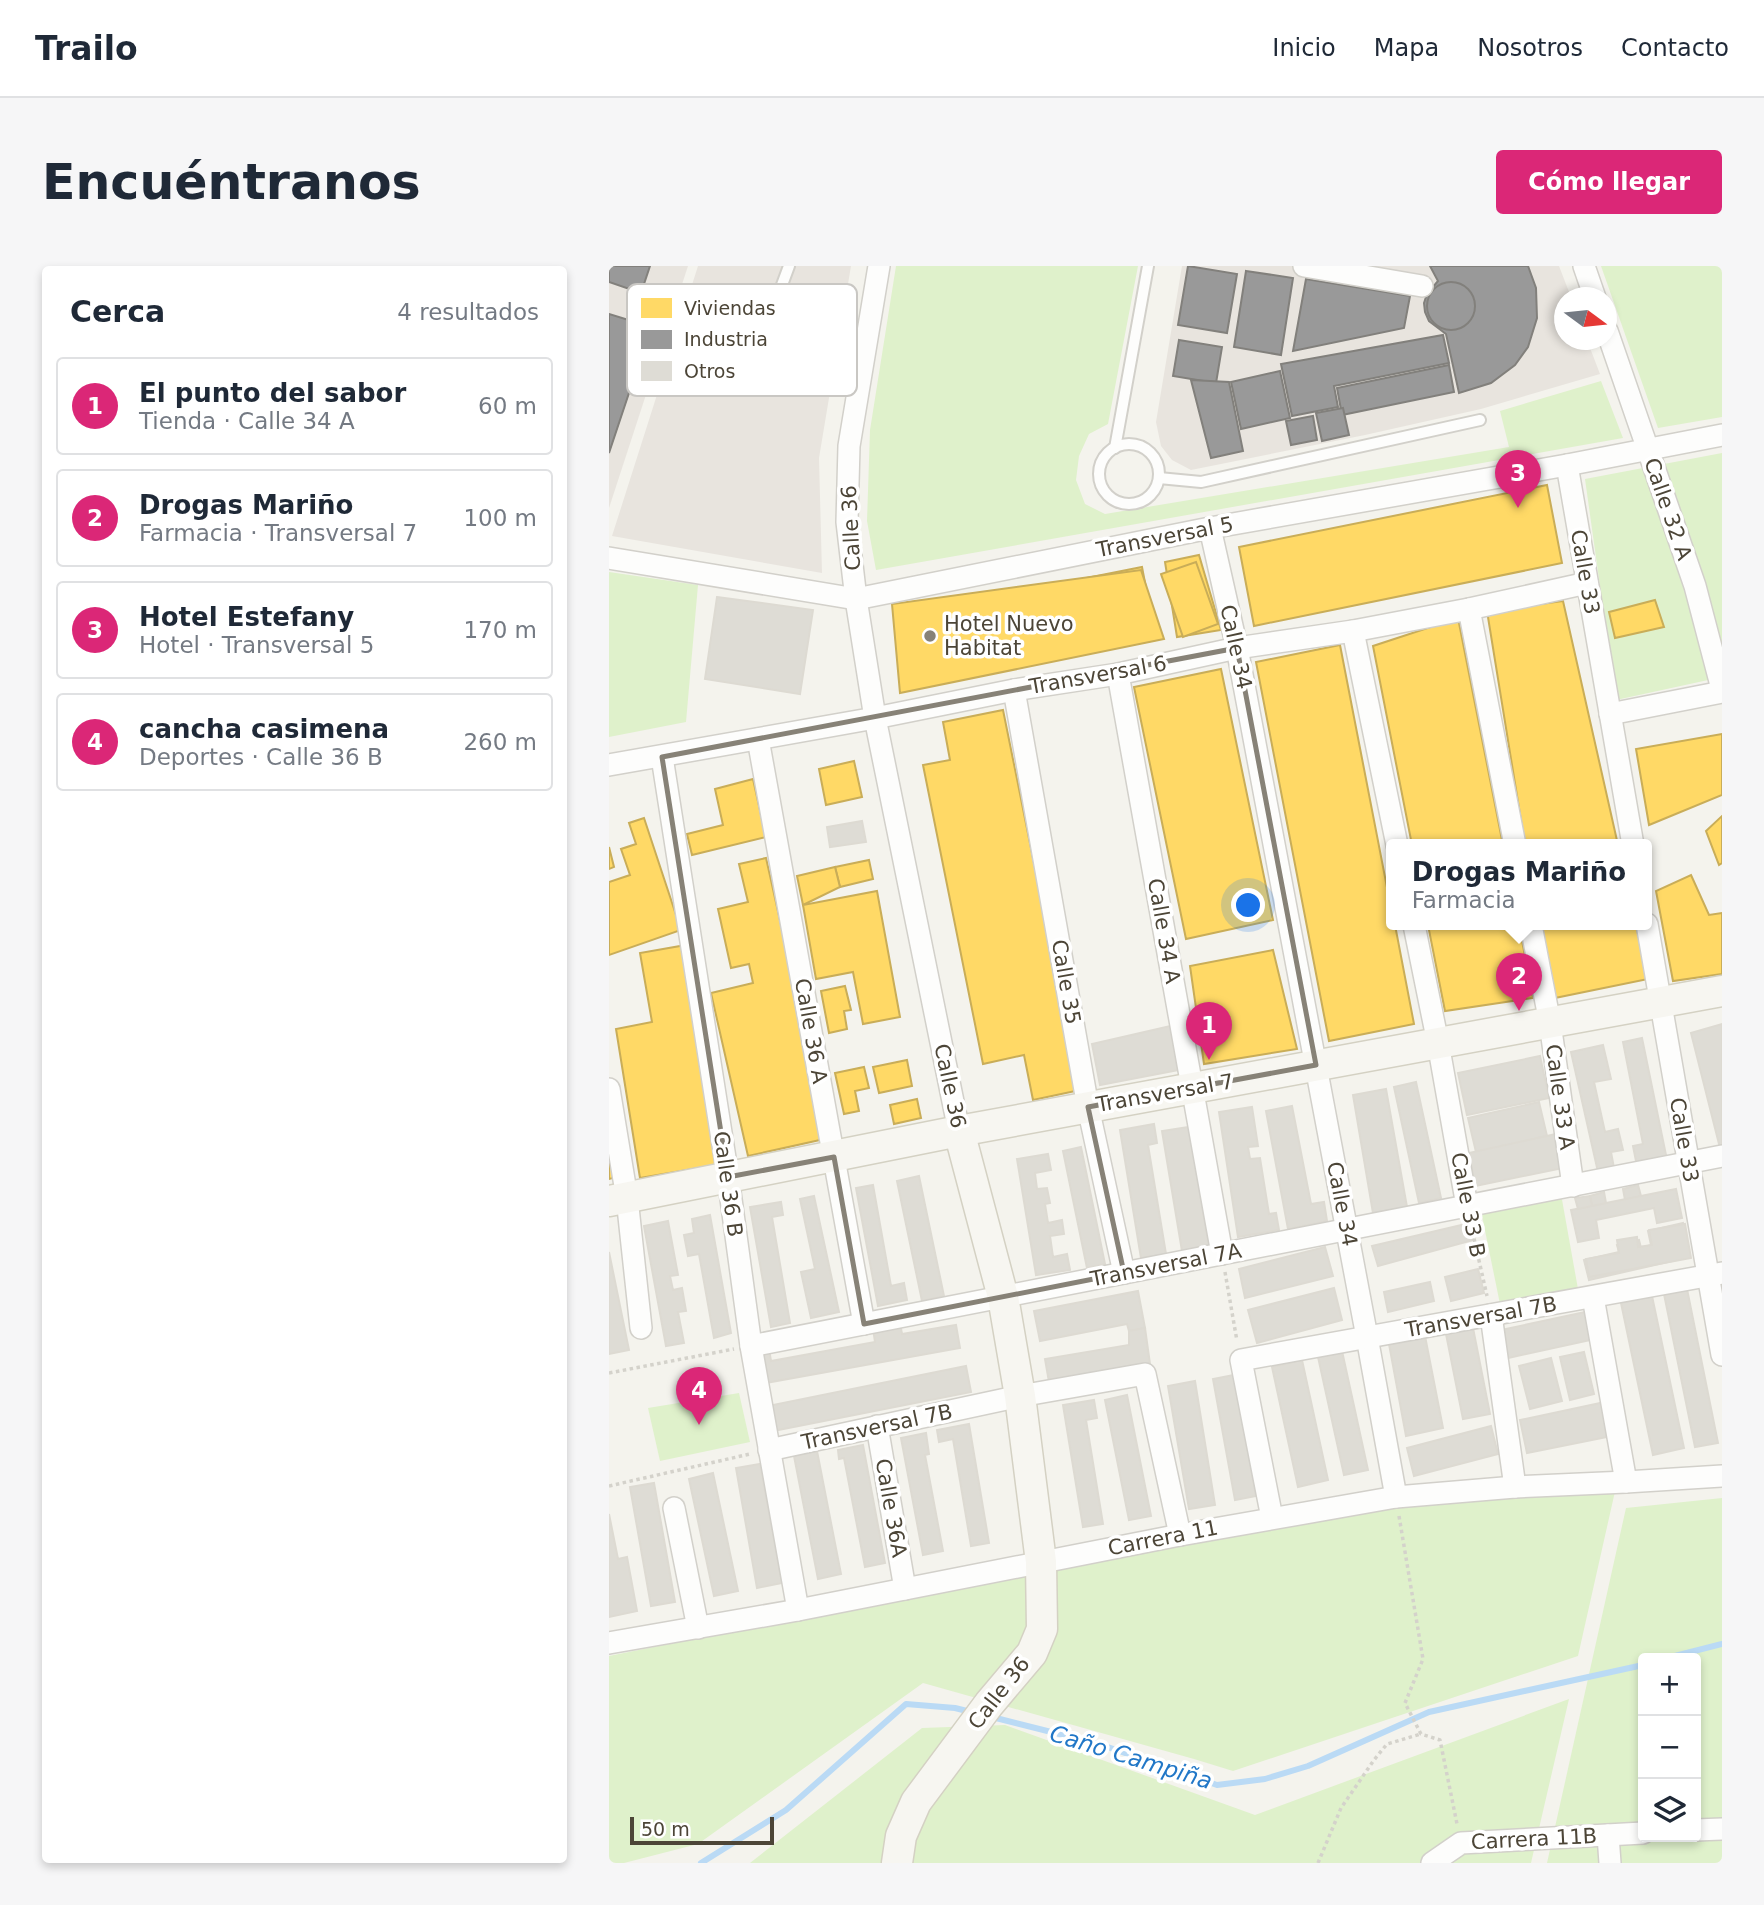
<!DOCTYPE html>
<html lang="es">
<meta charset="utf-8">
<style>
body{margin:0;font-family:"DejaVu Sans",sans-serif;background:#f6f6f7;color:#1f2937}
.controls{position:absolute;right:21px;bottom:21px;display:grid;overflow:hidden;border-radius:7px;box-shadow:0 4px 10px #0003}
.controls button{width:63px;height:63px;display:grid;place-items:center;padding:0;border:0;border-bottom:2px solid #e0e1e3;background:#fff;color:#1f2937;font:35px sans-serif}
.compass{position:absolute;left:945px;top:21px;width:63px;height:63px;border-radius:50%;background:#fff;box-shadow:0 4px 10px #0003;rotate:105deg}
.scale{position:absolute;left:21px;bottom:18px;width:144px;box-sizing:border-box;padding-left:7px;border:4px solid #4c4537;border-top:0;font-size:19px;line-height:24px;white-space:nowrap;color:#4c4537;-webkit-text-stroke:5px #fff;paint-order:stroke}
.you{position:absolute;left:640px;top:640px;width:24px;height:24px;margin:-18px;border:5px solid #fff;border-radius:50%;background:#1a73e8;box-shadow:0 0 0 10px #1a73e833}
.badge{display:grid;place-items:center;width:46px;height:46px;border-radius:50%;background:#db2777;color:#fff;font-size:23px;font-weight:700}
.pin{position:absolute;translate:-50% -58px;filter:drop-shadow(0 2px 4px #0008)}
.pin::after{content:'';position:absolute;top:37px;width:24px;height:21px;background:inherit;clip-path:polygon(0 0,100% 0,50% 100%)}
.popup{position:absolute;left:777px;top:573px;width:266px;height:91px;box-sizing:border-box;display:grid;place-content:center;border-radius:7px;background:#fff;filter:drop-shadow(0 2px 5px #0005);font-size:23px;white-space:nowrap;color:#747a83}
.popup b{font-size:26px;color:#1f2937}
.popup::after{content:'';position:absolute;left:50%;top:100%;margin-left:-14px;border:14px solid transparent;border-top-color:#fff}
.list{margin:0;padding:0;list-style:none}
h2{display:flex;justify-content:space-between;align-items:center;height:91px;margin:0;padding:0 28px;font-size:30px}
h2 small{font-size:23px;font-weight:400;color:#747a83}
.list li{display:grid;grid-template-columns:46px 1fr auto;gap:21px;align-items:center;box-sizing:border-box;height:98px;margin:0 14px 14px;padding:0 14px;border:2px solid #e0e1e3;border-radius:7px}
.list b{display:block;font-size:26px;white-space:nowrap}
.list p{margin:0;font-size:23px;white-space:nowrap;color:#747a83}
.list em{font-size:23px;font-style:normal;color:#747a83}
.icon{flex:none;width:38px;height:38px;fill:none;stroke:currentColor;stroke-width:2;stroke-linecap:round;stroke-linejoin:round}
.map{position:relative;flex:none;width:1113px;height:1597px;overflow:hidden;border-radius:7px}
header{display:flex;align-items:center;gap:42px;box-sizing:border-box;height:98px;padding:0 35px;background:#fff;border-bottom:2px solid #e0e1e3}
header strong{font-size:33px}
nav{display:flex;gap:38px;margin-inline-start:auto;font-size:24px}
.intro{display:flex;align-items:center;justify-content:space-between;box-sizing:border-box;height:168px;padding:0 42px}
h1{margin:0;font-size:49px}
.button{padding:18px 32px;border-radius:7px;background:#db2777;color:#fff;font-size:24px;font-weight:700}
main{display:flex;gap:42px;padding:0 42px}
aside{flex:1;background:#fff;border-radius:7px;box-shadow:0 4px 10px #0003}
.map>svg:first-child{display:block}
</style>
<header>
<strong>Trailo</strong>
<nav><a>Inicio</a><a>Mapa</a><a>Nosotros</a><a>Contacto</a></nav>
</header>
<div class="intro"><h1>Encuéntranos</h1><a class="button">Cómo llegar</a></div>
<main>
<aside>
<h2>Cerca<small>4 resultados</small></h2>
<ul class="list">
<li><span class="badge">1</span><div><b>El punto del sabor</b><p>Tienda · Calle 34 A</p></div><em>60 m</em></li>
<li><span class="badge">2</span><div><b>Drogas Mariño</b><p>Farmacia · Transversal 7</p></div><em>100 m</em></li>
<li><span class="badge">3</span><div><b>Hotel Estefany</b><p>Hotel · Transversal 5</p></div><em>170 m</em></li>
<li><span class="badge">4</span><div><b>cancha casimena</b><p>Deportes · Calle 36 B</p></div><em>260 m</em></li>
</ul>
</aside>
<div class="map">
<svg width="1113" height="1597" viewBox="0 0 1113 1597">
<rect width="100%" height="100%" fill="#f4f3ed"/>
<g fill="#e8e4de">
<polygon points="0,0 79,0 0,242"/>
<polygon points="89,0 242,0 210,192 213,307 3,270"/>
<polygon points="573,0 950,0 962,31 956,32 956,74 978,74 991,108 872,143 756,169 582,204 563,194 552,180 547,156"/>
</g>
<g fill="#dff1cb" fill-rule="evenodd">
<polygon points="287,0 529,0 499,158 480,168 470,190 467,214 476,238 496,248 900,181 891,145 992,115 1014,172 267,304 258,255 261,164"/>
<polygon points="992,0 1113,0 1113,151 1049,162"/>
<polygon points="1113,187 1113,411 1007,434 976,213"/>
<polygon points="0,306 89,319 77,456 0,471"/>
<polygon points="952,928 969,1023 891,1038 872,945"/>
<polygon points="130,1127 141,1176 51,1195 39,1142"/>
<polygon points="1007,1221 969,1390 624,1505 585,1493 314,1417 89,1578 15,1597 0,1597 0,1390 772,1234"/>
<path d="M 1113,1232 L 1113,1597 L 938,1597 L 1017,1242 ZM 1034,1392 L 1087,1392 L 1087,1571 L 1034,1571 Z"/>
<polygon points="960,1433 922,1597 141,1597 313,1462 396,1459 646,1549"/>
</g>
<g fill="#ffd966" stroke="#c9ad58" stroke-width="2">
<polygon points="938,219 953,297 645,360 630,281"/>
<polygon points="590,289 612,364 568,371 556,296"/>
<polygon points="587,296 609,358 574,371 552,308"/>
<polygon points="533,301 547,374 299,423 285,350"/>
<polygon points="532,304 555,373 291,427 283,338"/>
<polygon points="1046,334 1055,361 1006,372 1000,346"/>
<polygon points="954,335 1009,579 916,579 878,345"/>
<polygon points="849,352 894,579 803,579 764,380"/>
<polygon points="731,379 782,642 782,659 786,659 805,758 720,775 647,396"/>
<polygon points="612,403 664,654 577,673 525,421"/>
<polygon points="394,444 471,824 424,834 415,789 374,798 314,499 341,494 334,456"/>
<polygon points="1113,468 1113,529 1040,559 1027,483"/>
<polygon points="245,495 253,531 217,539 210,503"/>
<polygon points="144,513 157,571 83,589 78,568 114,559 106,523"/>
<polygon points="1113,550 1113,597 1110,599 1097,565"/>
<polygon points="35,552 72,664 0,689 0,616 21,609 12,583 27,578 20,557"/>
<polygon points="0,581 5,601 0,603"/>
<polygon points="157,592 220,872 139,890 102,727 144,717 140,698 122,702 109,643 139,636 130,598"/>
<polygon points="260,594 264,613 231,621 226,601"/>
<polygon points="226,601 231,621 194,639 188,610"/>
<polygon points="1082,609 1100,649 1113,647 1113,708 1064,715 1047,625"/>
<polygon points="268,625 291,751 254,758 244,706 207,713 194,639"/>
<polygon points="819,659 910,659 924,732 836,745"/>
<polygon points="929,659 1027,659 1039,713 941,733"/>
<polygon points="77,679 113,898 31,912 7,763 43,756 31,687"/>
<polygon points="664,684 688,783 595,798 581,700"/>
<polygon points="236,720 242,744 235,745 238,763 220,767 212,725"/>
<polygon points="298,794 303,820 270,827 264,801"/>
<polygon points="255,801 260,822 246,825 250,845 235,848 226,807"/>
<polygon points="308,833 312,852 285,858 281,839"/>
<polygon points="0,859 11,910 0,913"/>
</g>
<g fill="#999" stroke="#82807c" stroke-width="2">
<polygon points="0,0 41,0 32,27 0,16"/>
<polygon points="579,0 628,8 618,67 569,59"/>
<polygon points="821,0 919,0 927,22 928,52 919,81 906,99 882,117 850,127 837,68 820,55 816,46 815,37 818,28 829,15"/>
<polygon points="637,5 684,12 672,89 625,81"/>
<polygon points="697,13 801,30 795,62 684,85"/>
<circle cx="842" cy="40" r="24"/>
<polygon points="0,48 42,61 0,187"/>
<polygon points="834,69 840,97 725,120 729,141 683,150 672,98"/>
<polygon points="570,74 613,81 607,117 564,110"/>
<polygon points="840,99 845,126 733,149 728,122"/>
<polygon points="671,105 681,152 632,163 622,116"/>
<polygon points="582,114 620,116 634,185 602,192"/>
<polygon points="734,142 740,169 713,175 707,147"/>
<polygon points="704,150 708,174 682,179 677,155"/>
</g>
<g fill="none" stroke-linecap="round" stroke-linejoin="round">
<g stroke="#badaf5" stroke-width="6">
<polyline points="1058,1392 1113,1378"/>
<polyline points="379,1450 490,1478 608,1519 656,1513 699,1500 820,1446 1034,1399"/>
<polyline points="92,1597 177,1544 297,1438 346,1442 362,1446"/>
</g>
</g>
<g fill="#dedcd5" stroke="#dddad2" stroke-width="2">
<polygon points="108,331 204,344 191,428 96,413"/>
<polygon points="253,555 257,576 221,581 218,561"/>
<polygon points="1113,758 1113,886 1112,886 1082,767"/>
<polygon points="566,759 575,803 491,819 483,778"/>
<polygon points="1033,772 1058,894 1028,900 1024,880 1034,878 1014,776"/>
<polygon points="994,779 1002,813 985,816 996,866 1009,863 1014,884 1002,886 1005,902 989,906 962,786"/>
<polygon points="931,790 940,832 858,849 849,807"/>
<polygon points="807,816 832,932 810,937 785,821"/>
<polygon points="777,823 798,941 764,947 744,829"/>
<polygon points="930,836 938,870 867,886 859,852"/>
<polygon points="683,840 702,938 715,936 718,955 679,963 657,845"/>
<polygon points="643,841 649,880 639,881 641,893 651,892 660,948 667,947 670,964 629,971 610,846"/>
<polygon points="545,858 548,877 539,879 557,988 532,992 511,864"/>
<polygon points="580,861 600,981 573,985 553,865"/>
<polygon points="947,868 954,902 866,920 860,887"/>
<polygon points="472,881 496,998 478,1002 454,885"/>
<polygon points="439,888 442,904 426,907 428,923 438,922 441,937 436,938 439,957 453,954 455,968 441,970 444,991 458,988 461,1004 427,1009 408,893"/>
<polygon points="310,910 335,1030 313,1035 288,915"/>
<polygon points="264,919 282,1020 295,1017 298,1034 269,1040 247,922"/>
<polygon points="1029,919 1032,930 1016,934 1014,923"/>
<polygon points="1067,923 1073,952 1048,957 1045,942 987,954 990,972 969,976 962,944"/>
<polygon points="995,926 997,937 983,940 981,930"/>
<polygon points="205,930 230,1046 202,1052 192,1006 206,1003 191,933"/>
<polygon points="981,930 983,940 969,943 966,932"/>
<polygon points="172,936 174,949 163,951 181,1057 162,1061 141,941"/>
<polygon points="101,949 122,1067 105,1072 90,988 79,990 75,969 85,967 83,953"/>
<polygon points="59,955 69,1009 61,1010 64,1024 73,1022 77,1045 69,1046 75,1077 57,1080 35,960"/>
<polygon points="861,957 864,974 769,1000 763,980"/>
<polygon points="1074,957 1081,991 980,1014 975,994 1010,986 1008,979 1030,974 1032,982 1042,979 1039,965"/>
<polygon points="1076,958 1082,992 980,1011 977,993 1010,987 1008,974 1028,971 1029,981 1043,979 1040,964"/>
<polygon points="716,981 724,1010 636,1032 630,1003"/>
<polygon points="0,986 20,1084 0,1088"/>
<polygon points="869,1003 875,1027 842,1035 836,1011"/>
<polygon points="821,1016 825,1035 779,1046 775,1026"/>
<polygon points="725,1022 733,1054 648,1077 639,1044"/>
<polygon points="1078,1023 1109,1177 1086,1181 1055,1028"/>
<polygon points="529,1025 536,1062 520,1065 518,1058 431,1075 425,1045"/>
<polygon points="1043,1030 1075,1182 1044,1189 1012,1037"/>
<polygon points="981,1045 986,1073 899,1092 892,1064"/>
<polygon points="291,1057 293,1068 347,1059 351,1082 151,1118 145,1086 160,1083 162,1095 266,1076 264,1062"/>
<polygon points="536,1062 541,1098 440,1116 436,1093 520,1079 520,1065"/>
<polygon points="864,1062 881,1148 854,1153 837,1068"/>
<polygon points="816,1070 834,1162 797,1170 780,1078"/>
<polygon points="733,1085 759,1204 735,1209 709,1091"/>
<polygon points="975,1086 985,1128 961,1134 951,1091"/>
<polygon points="942,1092 953,1135 921,1143 910,1100"/>
<polygon points="693,1094 719,1214 689,1221 663,1101"/>
<polygon points="357,1100 362,1126 159,1166 154,1141"/>
<polygon points="625,1109 647,1230 626,1234 604,1113"/>
<polygon points="586,1115 606,1239 580,1243 559,1120"/>
<polygon points="518,1129 542,1250 520,1254 496,1134"/>
<polygon points="485,1134 488,1152 477,1154 494,1258 474,1261 454,1139"/>
<polygon points="996,1136 1003,1170 918,1187 911,1154"/>
<polygon points="360,1158 380,1277 362,1280 344,1173 330,1176 328,1164"/>
<polygon points="882,1160 889,1188 805,1210 798,1182"/>
<polygon points="317,1167 320,1188 316,1189 334,1285 314,1289 292,1172"/>
<polygon points="254,1179 276,1297 256,1301 235,1192 230,1193 229,1184"/>
<polygon points="208,1185 232,1308 209,1313 185,1190"/>
<polygon points="151,1198 173,1317 148,1322 127,1202"/>
<polygon points="104,1207 129,1325 105,1330 80,1213"/>
<polygon points="45,1217 66,1336 42,1340 21,1221"/>
<polygon points="0,1248 9,1293 18,1291 28,1345 0,1351"/>
</g>
<g fill="none" stroke-linecap="round" stroke-linejoin="round">
<g stroke="#d2d0ca" stroke-width="14">
<g id="lane">
<polyline points="143,100 180,0"/>
<circle cx="520" cy="208" r="30"/>
<polyline points="506,182 539,0"/>
<polyline points="550,212 592,216 871,154"/>
</g>
</g>
<g stroke="#d2d0ca" stroke-width="24">
<g id="street">
<polyline points="270,0 240,180 238,256 247,333 266,452 350,865"/>
<polyline points="695,0 813,20"/>
<polyline points="975,0 986,32"/>
<polyline points="998,65 1086,320 1113,423"/>
<polyline points="958,199 1024,579"/>
<polyline points="601,262 628,382 758,1071 787,1231"/>
<polyline points="0,292 247,333 601,262 958,199 1113,169"/>
<polyline points="860,343 906,579"/>
<polyline points="744,365 788,579"/>
<polyline points="509,408 613,988"/>
<polyline points="405,424 479,841 515,1007"/>
<polyline points="1001,448 1113,426"/>
<polyline points="149,473 255,1058"/>
<polyline points="53,491 119,911 142,1080 189,1344"/>
<polyline points="0,499 266,452 405,424 509,408 628,382 744,365 860,343 978,317"/>
<polyline points="1038,658 1113,1089"/>
<polyline points="805,659 829,777 858,940"/>
<polyline points="922,659 941,757 964,920"/>
<polyline points="0,823 18,932 32,1062"/>
<polyline points="984,1031 1017,1216"/>
<polyline points="882,1049 906,1221"/>
<polyline points="142,1080 1113,890"/>
<polyline points="268,1160 296,1323"/>
<polyline points="160,1184 411,1130 536,1108 571,1269"/>
<polyline points="65,1242 89,1362"/>
<polyline points="663,1252 632,1094 1113,1007"/>
<polyline points="0,1377 189,1344 571,1269 787,1231 906,1221 1017,1216 1113,1210"/>
<polyline points="1087,1564 1113,1563"/>
<polyline points="999,1569 1001,1597"/>
<polyline points="823,1597 852,1577 1034,1567"/>
</g>
</g>
<g stroke="#d4d1c3" stroke-width="33">
<g id="secondary">
<polyline points="0,935 350,865 1113,725"/>
<polyline points="288,1597 292,1570 307,1536 380,1438 423,1387 433,1363 432,1296 411,1130 394,1031 350,865"/>
</g>
</g>
<g stroke="#d4d2cb" stroke-width="3.5" stroke-dasharray="3.5 3.5" stroke-linecap="butt">
<polyline points="862,959 878,1030"/>
<polyline points="616,1006 628,1075"/>
<polyline points="0,1107 125,1083"/>
<polyline points="0,1220 141,1188"/>
<polyline points="790,1250 814,1393 796,1437 812,1468 831,1474 848,1558"/>
<polyline points="709,1597 732,1542 765,1494 778,1478 812,1468"/>
</g>
<use href="#lane" stroke="#fdfdfc" stroke-width="10"/>
<use href="#street" stroke="#fdfdfc" stroke-width="21"/>
<use href="#secondary" stroke="#f7f6f1" stroke-width="30"/>
</g>
<path fill="none" stroke="#878277" stroke-width="5" stroke-linejoin="round" d="M 628,382 L 707,799 L 479,841 L 515,1007 L 255,1058 L 225,891 L 119,911 L 53,491 Z"/>
<circle fill="#878277" stroke="#fff" stroke-width="2.5" cx="321" cy="370" r="7"/>
<g text-anchor="middle" dominant-baseline="central" stroke-width="7" stroke-linejoin="round" paint-order="stroke">
<g font-size="21" fill="#4c4537" stroke="#fff">
<text transform="translate(1059 243) rotate(71)">Calle 32 A</text>
<text transform="translate(242 262) rotate(-93)">Calle 36</text>
<text transform="translate(556 271) rotate(-11)">Transversal 5</text>
<text transform="translate(976 306) rotate(80)">Calle 33</text>
<text transform="translate(627 381) rotate(78)">Calle 34</text>
<text transform="translate(489 409) rotate(-10)">Transversal 6</text>
<text transform="translate(555 665) rotate(80)">Calle 34 A</text>
<text transform="translate(457 716) rotate(80)">Calle 35</text>
<text transform="translate(202 765) rotate(80)">Calle 36 A</text>
<text transform="translate(341 820) rotate(78)">Calle 36</text>
<text transform="translate(556 827) rotate(-10)">Transversal 7</text>
<text transform="translate(951 831) rotate(82)">Calle 33 A</text>
<text transform="translate(1075 874) rotate(80)">Calle 33</text>
<text transform="translate(119 918) rotate(82)">Calle 36 B</text>
<text transform="translate(733 938) rotate(79)">Calle 34</text>
<text transform="translate(859 939) rotate(79)">Calle 33 B</text>
<text transform="translate(557 999) rotate(-11)">Transversal 7A</text>
<text transform="translate(872 1051) rotate(-10)">Transversal 7B</text>
<text transform="translate(268 1161) rotate(-12)">Transversal 7B</text>
<text transform="translate(282 1242) rotate(80)">Calle 36A</text>
<text transform="translate(554 1272) rotate(-11)">Carrera 11</text>
<text transform="translate(390 1427) rotate(-52)">Calle 36</text>
<text transform="translate(925 1573) rotate(-3)">Carrera 11B</text>
</g>
<g font-size="21" fill="#4c4537" stroke="#fff" text-anchor="start">
<text x="335" y="358">Hotel Nuevo<tspan x="335" dy="24">Habitat</tspan></text>
</g>
<g font-size="23" font-style="italic" fill="#2177c7" stroke="#fff">
<text transform="translate(522 1491) rotate(17)">Caño Campiña</text>
</g>
</g>
<rect x="18" y="18" width="230" height="112" rx="10" fill="#fff" stroke="#c9c7c3" stroke-width="2"/>
<rect x="32" y="32" width="31" height="20" fill="#ffd966"/>
<rect x="32" y="64" width="31" height="19" fill="#999"/>
<rect x="32" y="95" width="31" height="20" fill="#dedcd5"/>
<g font-size="19" fill="#4c4537">
<text x="75" y="49">Viviendas</text>
<text x="75" y="80">Industria</text>
<text x="75" y="112">Otros</text>
</g>
</svg>
<div class="controls">
<button>+</button>
<button>−</button>
<button><svg class="icon" aria-label="layers" viewBox="0 0 24 24"><path d="M12 4l9 5-9 5-9-5zM3 14l9 5 9-5"/></svg></button>
</div>
<svg class="compass" viewBox="-18 -18 36 36"><path d="M0-13l5 13h-10z" fill="#e53935"/><path d="M0 13l5-13h-10z" fill="#747a83"/></svg>
<div class="scale">50 m</div>
<div class="you"></div>
<div class="pin badge" style="left:600px;top:794px">1</div>
<div class="pin badge" style="left:910px;top:745px">2</div>
<div class="popup"><b>Drogas Mariño</b>Farmacia</div>
<div class="pin badge" style="left:909px;top:242px">3</div>
<div class="pin badge" style="left:90px;top:1159px">4</div>
</div>
</main>
